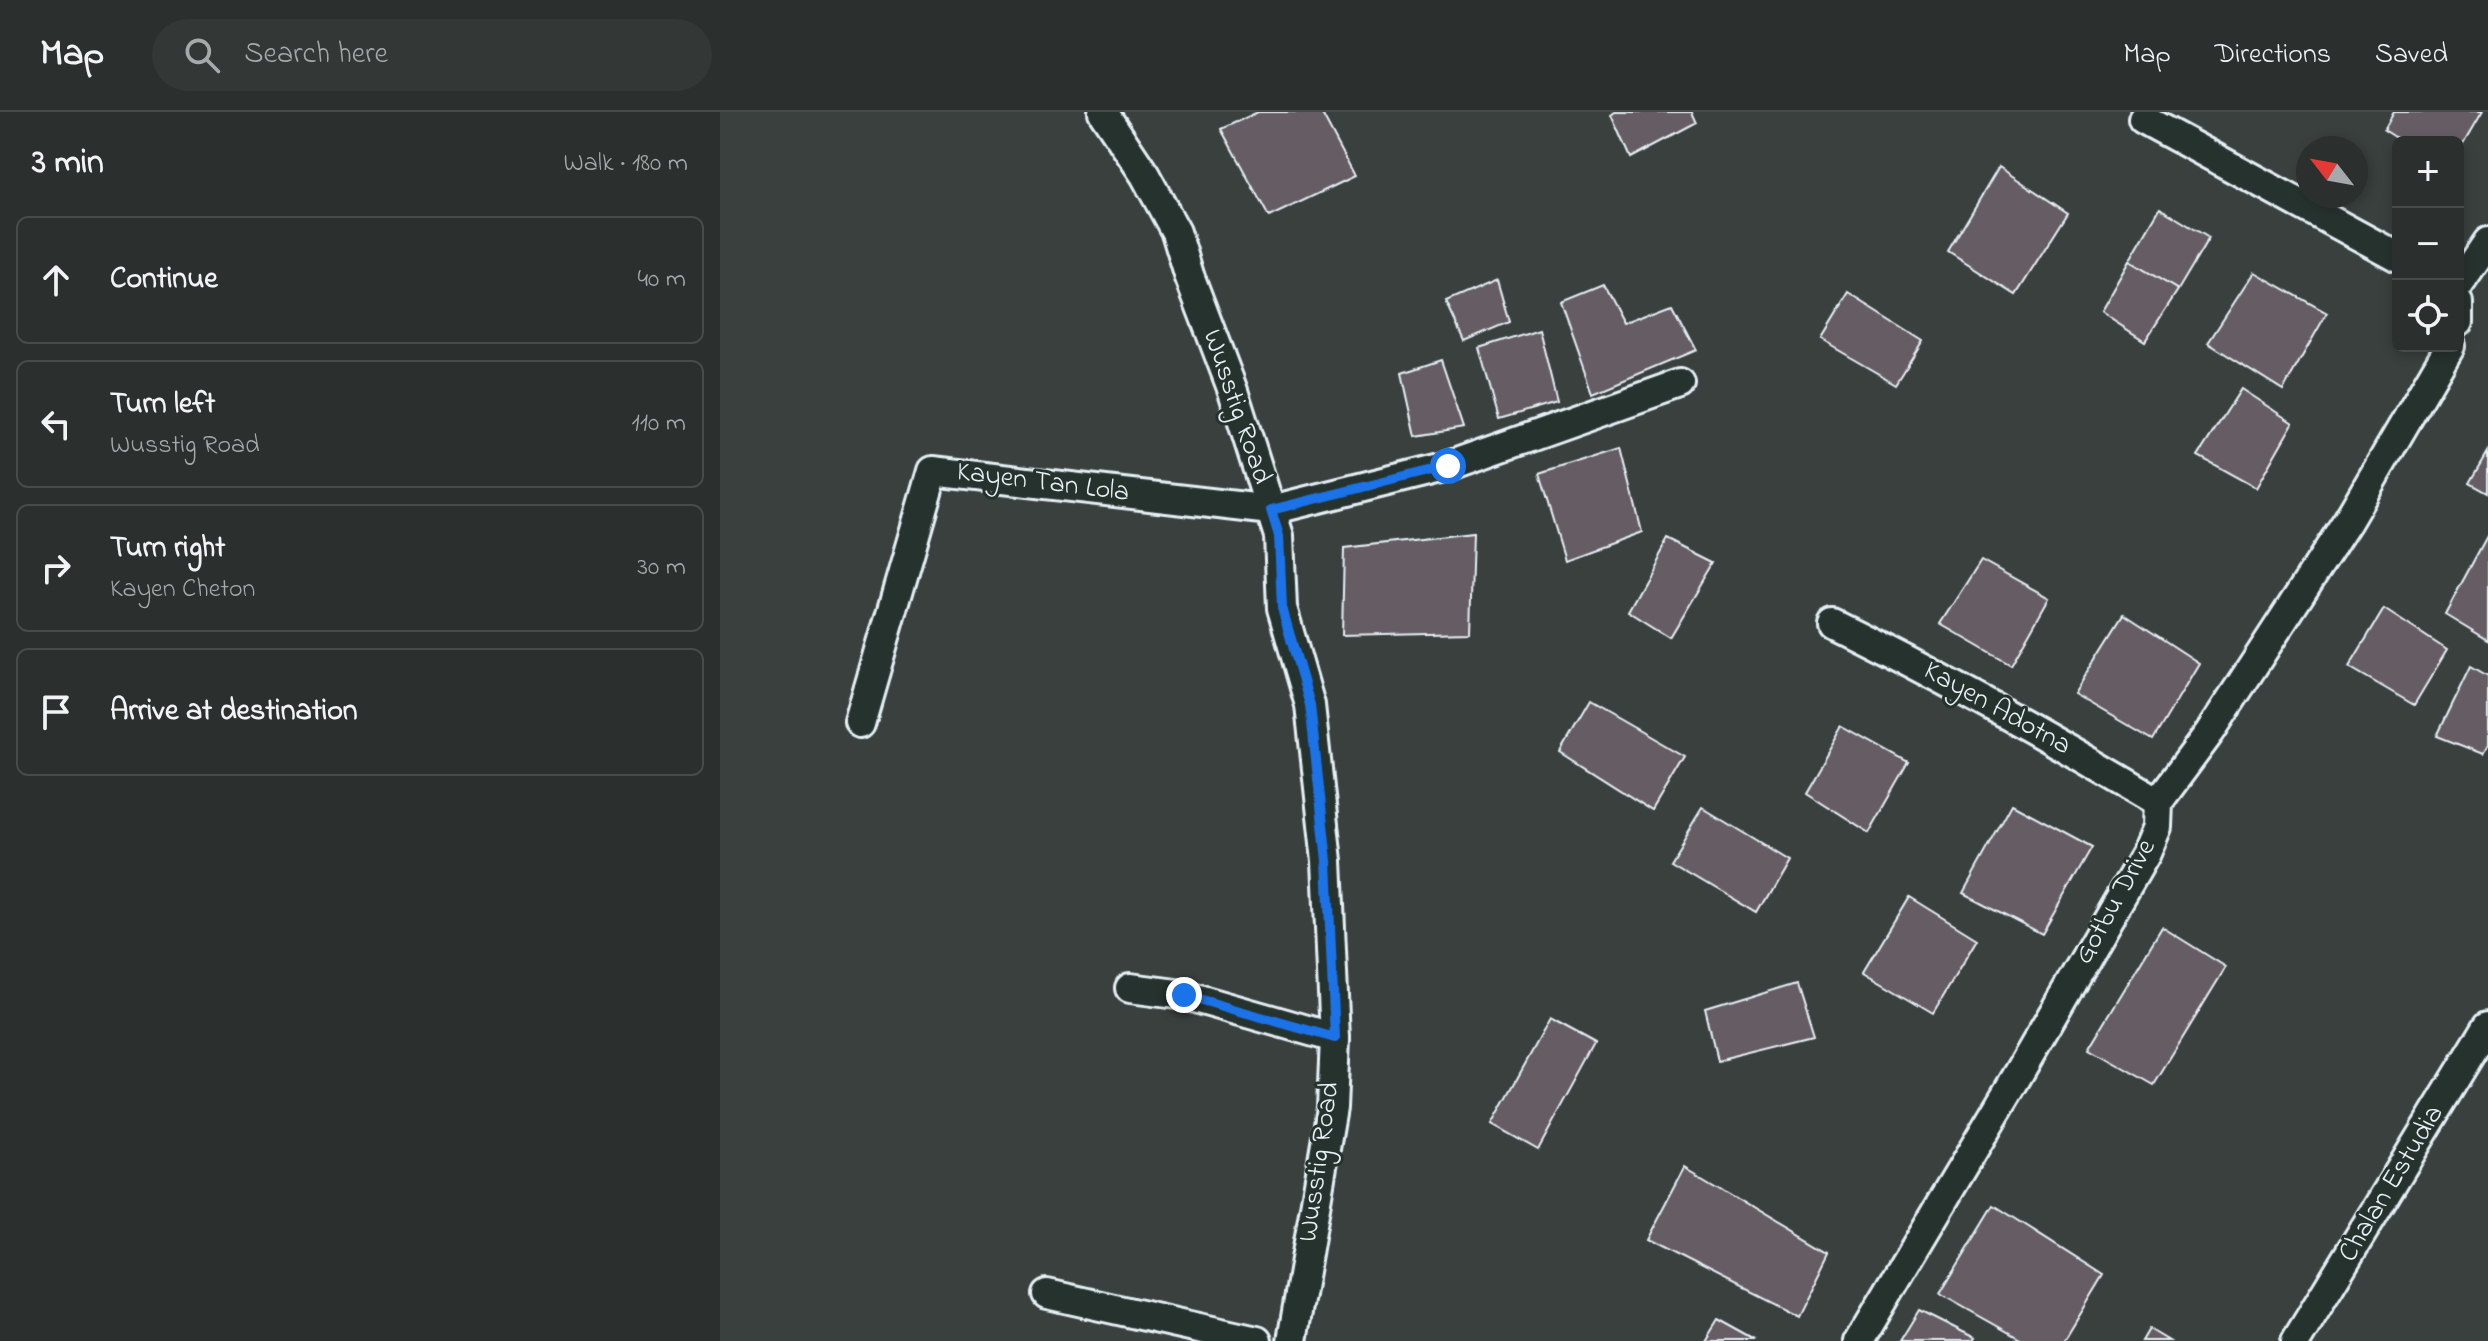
<!DOCTYPE html>
<meta charset="utf-8">
<style>
body{margin:0;font-family:"Indie Flower",sans-serif;background:#333836;color:#f1f3f6}
.controls{position:absolute;right:24px;top:24px;display:grid;overflow:hidden;border-radius:12px;box-shadow:0 4px 12px #0003}
.controls button{width:72px;height:72px;display:grid;place-items:center;padding:0;border:0;border-bottom:2px solid #474b4a;background:#2b302e;color:#f1f3f6;font:40px sans-serif}
.compass{position:absolute;left:1576px;top:24px;width:72px;height:72px;border-radius:50%;background:#2b302e;box-shadow:0 4px 12px #0003;rotate:301deg}
.stop{position:absolute;width:24px;height:24px;margin:-18px;border:6px solid #1a73e8;border-radius:50%;background:#fff}
.stop.end{background:#1a73e8;border-color:#fff;box-shadow:0 2px 8px #0008}
.list{margin:0;padding:0;list-style:none}
h2{display:flex;justify-content:space-between;align-items:center;height:104px;margin:0;padding:0 32px;font-size:34px}
h2 small{font-size:26px;font-weight:400;color:#a6a9aa}
.list li{display:grid;grid-template-columns:52px 1fr auto;gap:24px;align-items:center;box-sizing:border-box;height:128px;margin:0 16px 16px;padding:0 16px;border:2px solid #474b4a;border-radius:12px}
.list b{display:block;font-size:30px;white-space:nowrap}
.list p{margin:0;font-size:26px;white-space:nowrap;color:#a6a9aa}
.list em{font-size:26px;font-style:normal;color:#a6a9aa}
.icon{flex:none;width:44px;height:44px;fill:none;stroke:currentColor;stroke-width:2;stroke-linecap:round;stroke-linejoin:round}
.map{position:relative;flex:none;width:1768px;height:1229px;overflow:hidden}
header{display:flex;align-items:center;gap:48px;box-sizing:border-box;height:112px;padding:0 40px;background:#2b302e;border-bottom:2px solid #474b4a}
header strong{font-size:38px}
nav{display:flex;gap:44px;margin-inline-start:auto;font-size:28px}
.search{width:560px;height:72px;background:#333836;display:flex;align-items:center;gap:20px;box-sizing:border-box;padding:0 28px;border-radius:44px;color:#a6a9aa;font-size:30px}
main{display:flex}
aside{flex:1;background:#2b302e}
.map>svg:first-child{display:block}
</style>
<header>
<strong>Map</strong>
<div class="search"><svg class="icon" aria-label="search" viewBox="0 0 24 24"><circle cx="10" cy="10" r="6"/><path d="M15 15l6 6"/></svg>Search here</div>
<nav><a>Map</a><a>Directions</a><a>Saved</a></nav>
</header>
<main>
<aside>
<h2>3 min<small>Walk · 180 m</small></h2>
<ul class="list">
<li><svg class="icon" aria-label="ahead" viewBox="0 0 24 24"><path d="M12 20V5M6 11l6-6 6 6"/></svg><div><b>Continue</b></div><em>40 m</em></li>
<li><svg class="icon" aria-label="left" viewBox="0 0 24 24"><path d="M17 20v-9H6M10 6l-5 5 5 5"/></svg><div><b>Turn left</b><p>Wusstig Road</p></div><em>110 m</em></li>
<li><svg class="icon" aria-label="right" viewBox="0 0 24 24"><path d="M7 20v-9h11M14 6l5 5-5 5"/></svg><div><b>Turn right</b><p>Kayen Cheton</p></div><em>30 m</em></li>
<li><svg class="icon" aria-label="arrive" viewBox="0 0 24 24"><path d="M6 21V4h12l-3 4 3 4H6"/></svg><div><b>Arrive at destination</b></div></li>
</ul>
</aside>
<div class="map">
<svg width="1768" height="1229" viewBox="0 0 1768 1229">
<rect width="100%" height="100%" fill="#39403e"/>
<filter id="ink" filterUnits="userSpaceOnUse"><feTurbulence type="fractalNoise" baseFrequency=".0125" numOctaves="2"/><feDisplacementMap in="SourceGraphic" scale="16" xChannelSelector="R" yChannelSelector="G"/><feConvolveMatrix kernelMatrix="1 2 1 2 8 2 1 2 1" color-interpolation-filters="sRGB"/></filter>
<g filter="url(#ink)">
<g fill="#655d64" stroke="#e8f1f8" stroke-width="2">
<polygon points="538,0 601,0 635,64 549,105 501,17"/>
<polygon points="896,0 972,0 977,11 911,46 892,3"/>
<polygon points="1674,0 1762,0 1738,41 1738,30 1683,30 1664,18"/>
<polygon points="1279,55 1348,101 1296,183 1228,140"/>
<polygon points="1440,96 1489,126 1458,178 1409,149"/>
<polygon points="1409,149 1458,178 1425,229 1380,200"/>
<polygon points="1534,160 1607,201 1563,278 1488,231"/>
<polygon points="777,168 789,210 744,229 726,190"/>
<polygon points="883,173 903,211 952,192 976,238 873,281 841,190"/>
<polygon points="1128,182 1203,229 1176,272 1100,228"/>
<polygon points="819,217 837,290 779,307 759,236"/>
<polygon points="721,248 744,316 696,324 682,261"/>
<polygon points="1521,277 1573,311 1536,376 1478,344"/>
<polygon points="901,336 922,420 845,448 819,362"/>
<polygon points="1768,340 1768,381 1750,371"/>
<polygon points="753,421 750,520 622,523 624,436"/>
<polygon points="1767,424 1768,425 1768,528 1725,502"/>
<polygon points="948,427 996,451 951,526 908,499"/>
<polygon points="1261,448 1329,486 1291,553 1220,512"/>
<polygon points="1664,497 1727,538 1694,593 1629,555"/>
<polygon points="1404,502 1479,551 1433,628 1354,582"/>
<polygon points="1751,554 1768,564 1768,633 1763,642 1717,624"/>
<polygon points="869,590 965,645 933,699 840,640"/>
<polygon points="1123,614 1189,651 1149,721 1085,680"/>
<polygon points="1292,692 1372,735 1322,822 1243,781"/>
<polygon points="983,695 1067,746 1036,800 950,749"/>
<polygon points="1189,785 1257,827 1213,901 1144,860"/>
<polygon points="1442,815 1506,855 1434,973 1369,936"/>
<polygon points="1077,871 1094,925 997,949 985,899"/>
<polygon points="830,907 876,932 818,1038 772,1012"/>
<polygon points="965,1054 1109,1140 1077,1204 926,1128"/>
<polygon points="1274,1093 1384,1163 1344,1229 1304,1229 1220,1182"/>
<polygon points="1199,1198 1255,1226 1253,1229 1180,1229"/>
<polygon points="999,1208 1037,1229 986,1229"/>
<polygon points="1429,1217 1449,1229 1422,1229"/>
</g>
<g fill="none" stroke-linecap="round" stroke-linejoin="round">
<g stroke="#e8f1f8" stroke-width="34">
<g id="street">
<polyline points="383,0 425,63 456,120 469,163 513,279 559,424 562,496 590,593 607,749 615,926 612,996 572,1229"/>
<polyline points="1423,7 1678,145"/>
<polyline points="1738,174 1768,130"/>
<polyline points="1738,191 1738,210"/>
<path d="M 1112,511 C 1224,566 1331,626 1438,690"/>
<polyline points="140,611 213,359 551,398 728,354 960,272"/>
<polyline points="410,876 464,883 615,926"/>
<polyline points="327,1182 537,1229"/>
<polyline points="1139,1229 1296,966 1426,741 1437,715 1438,690 1490,620 1628,408 1730,234"/>
<polyline points="1576,1229 1768,914"/>
</g>
</g>
<use href="#street" stroke="#26332d" stroke-width="28"/>
</g>
</g>
<g fill="none" stroke-linecap="round" stroke-linejoin="round" filter="url(#ink)">
<polyline stroke="#1a73e8" stroke-width="10" points="464,883 615,926 607,749 590,593 562,496 559,424 551,398 728,354"/>
</g>
<g text-anchor="middle" dominant-baseline="central" stroke-width="6" stroke-linejoin="round" paint-order="stroke">
<g font-size="28" fill="#e8f1f8" stroke="#26332d">
<text transform="translate(516 295) rotate(71)">Wusstig Road</text>
<text transform="translate(323 371) rotate(7)">Kayen Tan Lola</text>
<text transform="translate(1277 597) rotate(29)">Kayen Adotna</text>
<text transform="translate(1396 790) rotate(-61)">Gotbu Drive</text>
<text transform="translate(600 1050) rotate(-82)">Wusstig Road</text>
<text transform="translate(1672 1072) rotate(-59)">Chalan Estudia</text>
</g>
</g>
</svg>
<div class="controls">
<button>+</button>
<button>−</button>
<button><svg class="icon" aria-label="locate" viewBox="0 0 24 24"><circle cx="12" cy="12" r="6"/><path d="M12 2v4M12 18v4M2 12h4M18 12h4"/></svg></button>
</div>
<svg class="compass" viewBox="-18 -18 36 36"><path d="M0-13l5 13h-10z" fill="#e53935"/><path d="M0 13l5-13h-10z" fill="#a6a9aa"/></svg>
<div class="stop" style="left:728px;top:354px"></div>
<div class="stop end" style="left:464px;top:883px"></div>
</div>
</main>
